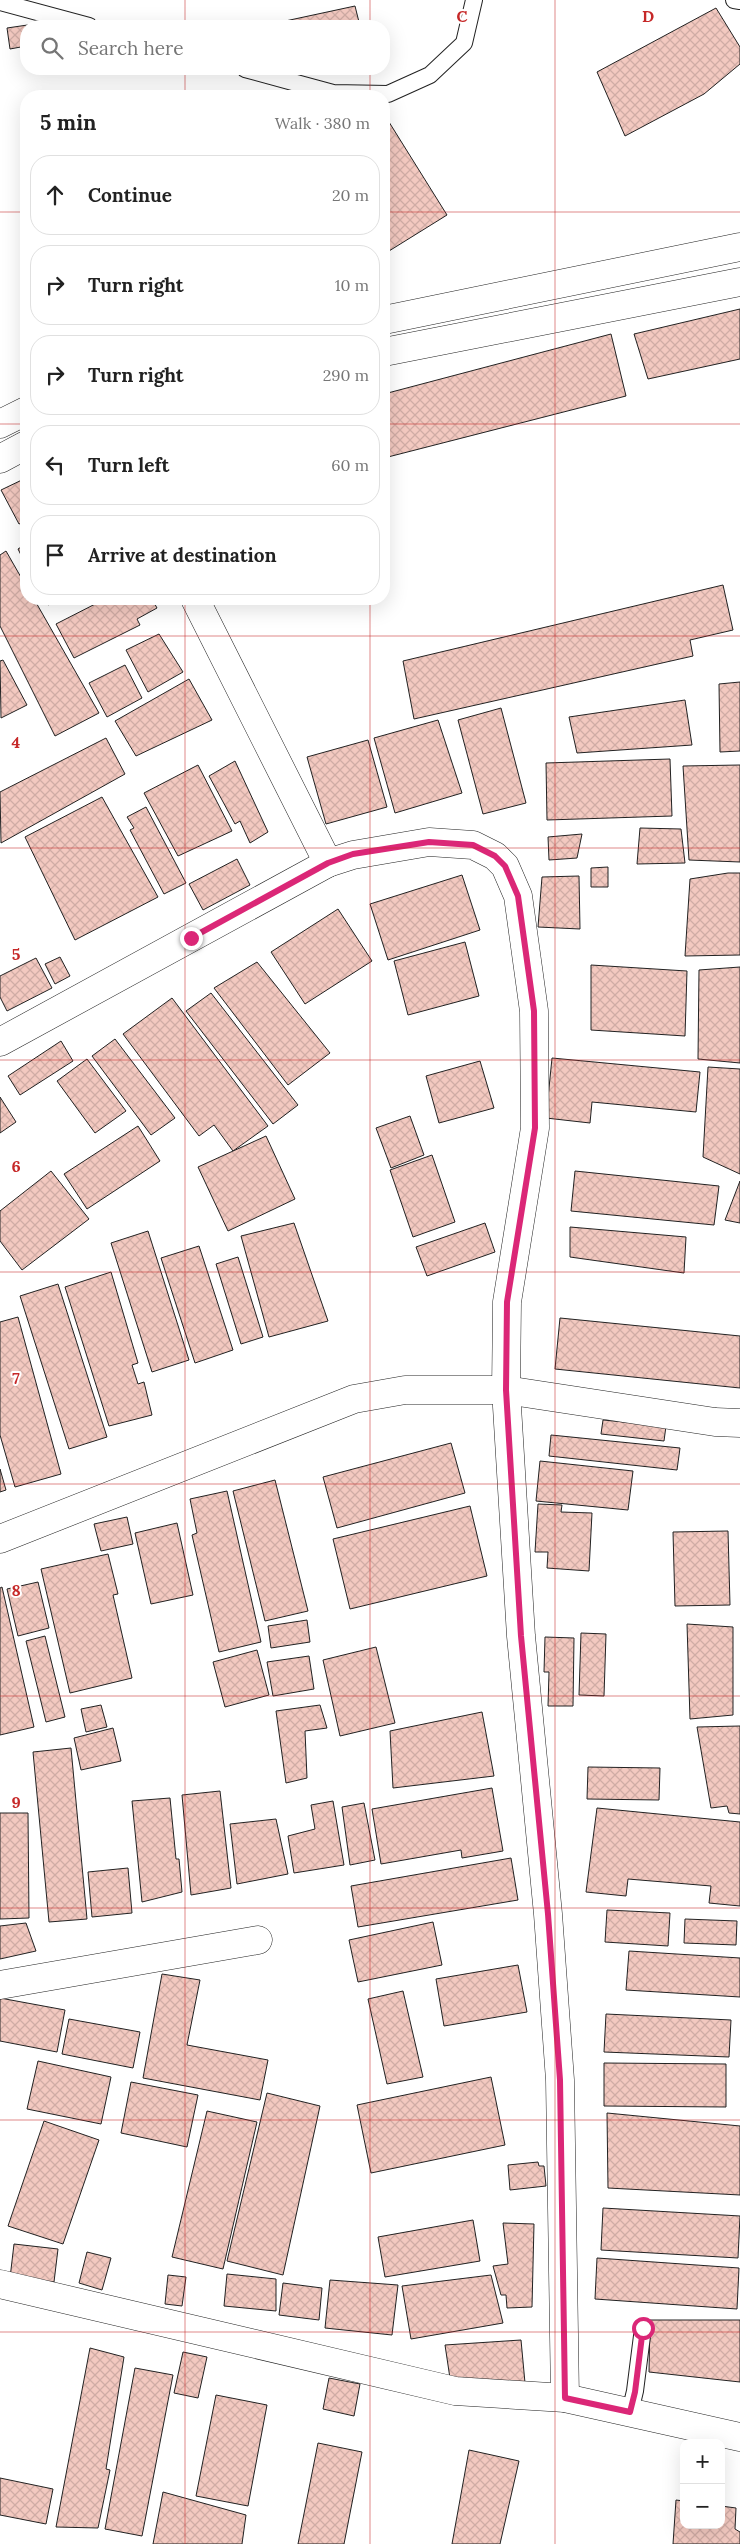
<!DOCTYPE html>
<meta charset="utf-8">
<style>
body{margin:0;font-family:Lora,serif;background:#f6f6f6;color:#222}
.controls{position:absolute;right:15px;bottom:15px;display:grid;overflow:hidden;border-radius:10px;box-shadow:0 5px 20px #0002}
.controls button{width:45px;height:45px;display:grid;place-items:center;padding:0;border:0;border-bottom:1px solid #e0e0e0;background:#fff;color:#222;font:25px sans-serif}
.stop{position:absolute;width:15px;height:15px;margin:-11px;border:4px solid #db2777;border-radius:50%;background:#fff}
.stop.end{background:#db2777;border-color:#fff;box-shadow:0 1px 5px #0008}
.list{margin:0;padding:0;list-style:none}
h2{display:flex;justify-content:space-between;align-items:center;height:65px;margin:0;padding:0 20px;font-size:21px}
h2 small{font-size:16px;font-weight:400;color:#767676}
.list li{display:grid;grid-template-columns:32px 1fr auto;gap:15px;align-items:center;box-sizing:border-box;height:80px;margin:0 10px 10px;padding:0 10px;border:1px solid #e0e0e0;border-radius:20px}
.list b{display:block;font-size:19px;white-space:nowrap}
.list em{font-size:16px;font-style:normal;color:#767676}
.icon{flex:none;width:28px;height:28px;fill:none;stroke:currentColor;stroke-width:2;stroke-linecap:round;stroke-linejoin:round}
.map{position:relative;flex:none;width:740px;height:2544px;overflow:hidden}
.search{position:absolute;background:#fff;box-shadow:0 5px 20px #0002;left:20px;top:20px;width:370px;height:55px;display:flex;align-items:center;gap:12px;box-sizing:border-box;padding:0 18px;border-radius:20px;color:#767676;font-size:19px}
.panel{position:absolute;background:#fff;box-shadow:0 5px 20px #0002;left:20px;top:90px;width:370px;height:515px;border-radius:20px}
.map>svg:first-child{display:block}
</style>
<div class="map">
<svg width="740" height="2544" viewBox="0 0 740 2544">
<defs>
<pattern id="building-cross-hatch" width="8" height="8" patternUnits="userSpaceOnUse" patternTransform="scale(1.25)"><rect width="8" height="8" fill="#f3c9c0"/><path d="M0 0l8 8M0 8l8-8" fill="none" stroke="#d0aca5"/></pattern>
</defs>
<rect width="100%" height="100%" fill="#fff"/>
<g fill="url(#building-cross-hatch)" stroke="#222">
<polygon points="355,6 360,26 277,26 276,23"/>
<polygon points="716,8 740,47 740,64 704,94 625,136 597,72"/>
<polygon points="48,22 49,26 26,26 26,46 10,49 7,28"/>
<polygon points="271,22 272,26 255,26"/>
<polygon points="384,114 447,215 389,251 384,242"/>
<polygon points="740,309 740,359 648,379 634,334"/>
<polygon points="611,334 626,396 384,458 384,394"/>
<polygon points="26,478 26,521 19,524 1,490"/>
<polygon points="26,544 26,565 18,549"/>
<polygon points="6,551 26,586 26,599 34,599 99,713 55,736 0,626 0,555"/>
<polygon points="723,585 733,630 690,640 693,656 414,719 403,661"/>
<polygon points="44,599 58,599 48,605"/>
<polygon points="105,599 152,599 157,608 137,619 140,625 74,658 56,624"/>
<polygon points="159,634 183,672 148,692 126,650"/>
<polygon points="3,660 27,705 1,718 0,661"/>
<polygon points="125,665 142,698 107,717 89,683"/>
<polygon points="189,679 212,720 136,756 115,721"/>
<polygon points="740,682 740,751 720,752 719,684"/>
<polygon points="685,700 692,745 577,753 569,717"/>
<polygon points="501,708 526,803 483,814 458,720"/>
<polygon points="438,720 462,793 395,813 374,738"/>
<polygon points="106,738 125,774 1,843 0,792"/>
<polygon points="368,740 387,807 326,824 307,757"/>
<polygon points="670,759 672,816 547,820 546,763"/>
<polygon points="235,761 268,832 250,843 240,821 235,824 209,776"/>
<polygon points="198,765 232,831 178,856 144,793"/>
<polygon points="740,765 740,862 689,860 683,766"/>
<polygon points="102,797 158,897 75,940 25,837"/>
<polygon points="146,807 186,883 164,894 130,830 134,828 127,817"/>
<polygon points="640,828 681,829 685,863 637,864"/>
<polygon points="582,834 577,858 549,860 548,837"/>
<polygon points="237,859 250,885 203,910 189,884"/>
<polygon points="608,867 608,887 591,887 591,868"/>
<polygon points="728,873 740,873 740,955 685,956 690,879"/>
<polygon points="462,875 480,930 388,960 370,904"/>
<polygon points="579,876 580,929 538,927 542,877"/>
<polygon points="338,909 372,961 305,1004 271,952"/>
<polygon points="465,942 479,996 408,1015 394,961"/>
<polygon points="60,957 70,976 55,984 45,964"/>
<polygon points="36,958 52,988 7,1011 0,997 0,976"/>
<polygon points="257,962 330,1053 288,1085 214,988"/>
<polygon points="591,965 687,971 685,1036 591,1030"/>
<polygon points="740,967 740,1063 698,1059 699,970"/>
<polygon points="211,993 298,1105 273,1124 186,1011"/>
<polygon points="172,998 268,1126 233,1151 214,1125 199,1136 123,1034"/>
<polygon points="115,1039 175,1118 151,1135 92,1056"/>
<polygon points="61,1041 73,1061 20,1095 8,1076"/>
<polygon points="552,1058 700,1072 696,1112 592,1102 590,1123 546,1118"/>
<polygon points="87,1059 126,1111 95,1133 57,1081"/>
<polygon points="480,1061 494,1108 439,1123 426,1076"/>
<polygon points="708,1067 740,1069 740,1174 703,1157"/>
<polygon points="0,1097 16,1122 0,1133"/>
<polygon points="410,1116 424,1155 391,1168 376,1128"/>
<polygon points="138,1126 160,1161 87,1209 64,1174"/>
<polygon points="266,1136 295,1199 228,1231 198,1167"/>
<polygon points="432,1155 455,1222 413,1237 390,1170"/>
<polygon points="51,1171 89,1219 22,1270 0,1241 0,1211"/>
<polygon points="575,1171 719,1186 714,1225 571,1211"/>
<polygon points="740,1181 740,1223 725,1220"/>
<polygon points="294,1223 328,1321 269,1337 241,1236"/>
<polygon points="485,1223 495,1252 427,1276 416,1247"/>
<polygon points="570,1227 686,1237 684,1273 570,1257"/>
<polygon points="148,1231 189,1360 152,1372 111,1243"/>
<polygon points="199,1246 233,1350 195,1363 161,1258"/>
<polygon points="238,1257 263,1337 241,1344 216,1264"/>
<polygon points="111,1272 138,1363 132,1365 138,1384 144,1382 152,1415 109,1426 65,1287"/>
<polygon points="58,1284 107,1437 69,1449 20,1296"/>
<polygon points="18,1317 61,1474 15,1487 0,1435 0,1322"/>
<polygon points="560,1318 740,1336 740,1388 555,1369"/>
<polygon points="603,1420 666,1426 664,1441 601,1434"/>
<polygon points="551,1435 680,1448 677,1470 549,1456"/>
<polygon points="451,1443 465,1493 337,1528 323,1477"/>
<polygon points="540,1461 633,1471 628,1510 536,1501"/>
<polygon points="0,1469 6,1490 0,1492"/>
<polygon points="275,1480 308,1611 265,1621 233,1491"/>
<polygon points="227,1491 261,1642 219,1652 192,1535 197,1533 190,1499"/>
<polygon points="538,1504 562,1505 561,1512 592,1513 589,1571 547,1568 548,1552 535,1552"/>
<polygon points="470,1506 487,1576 350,1609 333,1539"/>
<polygon points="127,1517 133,1544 101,1551 94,1524"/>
<polygon points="177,1523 193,1595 151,1604 135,1533"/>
<polygon points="728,1531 730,1605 675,1606 673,1532"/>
<polygon points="108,1554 118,1594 113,1595 132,1678 70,1693 41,1569"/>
<polygon points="38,1582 49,1628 18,1636 7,1589"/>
<polygon points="2,1587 34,1727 0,1735 0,1588"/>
<polygon points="307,1620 310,1642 271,1648 268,1626"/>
<polygon points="687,1624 733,1627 733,1715 690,1719"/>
<polygon points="581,1633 606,1634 604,1696 579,1695"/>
<polygon points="45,1636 65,1717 46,1722 26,1641"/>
<polygon points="545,1637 574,1638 573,1706 548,1706 549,1672 544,1672"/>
<polygon points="376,1647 395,1723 340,1736 323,1660"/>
<polygon points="257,1650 269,1695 225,1707 213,1662"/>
<polygon points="309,1656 314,1689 273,1696 267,1662"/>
<polygon points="101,1705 107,1727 86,1732 81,1709"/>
<polygon points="320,1705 327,1728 305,1731 307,1778 286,1783 276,1711"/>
<polygon points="482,1712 494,1776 393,1788 390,1731"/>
<polygon points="740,1726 740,1814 729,1813 727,1806 711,1808 697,1727"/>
<polygon points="113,1728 121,1761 81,1770 74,1738"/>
<polygon points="71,1748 87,1919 49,1922 33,1752"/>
<polygon points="588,1767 660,1768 659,1800 587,1799"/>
<polygon points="492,1788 503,1851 462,1858 461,1850 381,1864 372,1809"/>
<polygon points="220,1791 231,1888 191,1895 182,1795"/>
<polygon points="170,1798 176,1859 179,1859 182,1892 142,1902 132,1801"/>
<polygon points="333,1801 344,1865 294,1873 288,1836 315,1829 311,1805"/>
<polygon points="364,1803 375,1860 350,1865 342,1807"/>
<polygon points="597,1808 740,1822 740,1906 709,1903 711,1886 628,1879 626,1896 586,1892"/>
<polygon points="0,1813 28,1813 29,1918 0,1919"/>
<polygon points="276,1819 288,1874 237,1884 230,1824"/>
<polygon points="511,1858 518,1900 358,1927 351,1886"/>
<polygon points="128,1868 132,1913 92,1917 88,1872"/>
<polygon points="607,1910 670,1913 668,1946 605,1942"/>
<polygon points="685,1919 737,1921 736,1945 684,1943"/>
<polygon points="433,1922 442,1965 358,1982 349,1940"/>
<polygon points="26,1923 36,1951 0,1959 0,1926"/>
<polygon points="629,1951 740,1958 740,1997 626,1990"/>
<polygon points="518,1965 527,2012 444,2026 436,1979"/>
<polygon points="162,1974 200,1980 187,2045 268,2060 260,2100 143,2078"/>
<polygon points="403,1991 423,2077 387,2084 368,1999"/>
<polygon points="0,1998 65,2010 57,2052 0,2041"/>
<polygon points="606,2014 731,2020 729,2057 604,2052"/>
<polygon points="69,2019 140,2032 133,2068 62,2054"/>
<polygon points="38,2061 111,2077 101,2124 27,2109"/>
<polygon points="604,2063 726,2064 726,2107 604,2106"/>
<polygon points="491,2077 505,2145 371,2173 357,2105"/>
<polygon points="131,2082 198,2095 187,2147 121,2133"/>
<polygon points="267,2093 320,2106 283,2275 227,2261"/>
<polygon points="207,2111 257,2122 223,2269 172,2257"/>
<polygon points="607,2113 740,2126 740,2195 608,2188"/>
<polygon points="44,2121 99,2140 63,2244 8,2226"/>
<polygon points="538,2162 539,2166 544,2166 546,2186 510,2190 508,2165"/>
<polygon points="603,2208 740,2216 738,2258 601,2250"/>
<polygon points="473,2220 480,2261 385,2277 378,2237"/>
<polygon points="503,2223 534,2224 532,2307 507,2308 506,2295 501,2295 493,2266 508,2264"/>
<polygon points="14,2244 58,2249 54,2282 10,2278"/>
<polygon points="87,2252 111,2258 102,2290 79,2283"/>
<polygon points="597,2258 739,2268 737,2309 595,2299"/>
<polygon points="227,2274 276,2279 276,2311 224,2306"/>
<polygon points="168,2275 186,2277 182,2306 165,2304"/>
<polygon points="491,2275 503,2323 411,2339 402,2286"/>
<polygon points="330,2280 398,2285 392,2335 325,2328"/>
<polygon points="283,2283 322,2288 319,2320 279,2315"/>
<polygon points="650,2320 740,2320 740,2382 649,2372"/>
<polygon points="521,2340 525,2383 451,2385 445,2345"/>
<polygon points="90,2348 124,2357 106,2469 110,2470 98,2528 56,2527"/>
<polygon points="183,2352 207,2357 198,2398 174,2393"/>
<polygon points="135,2368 173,2375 142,2536 105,2529"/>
<polygon points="329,2378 360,2384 354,2416 323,2409"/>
<polygon points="216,2395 267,2405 248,2506 196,2496"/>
<polygon points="318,2443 362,2452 344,2544 298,2544"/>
<polygon points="469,2450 519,2461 500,2544 452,2544"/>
<polygon points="0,2478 53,2489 46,2524 0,2515"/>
<polygon points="163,2492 246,2515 242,2544 153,2544"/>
<polygon points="676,2500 684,2501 684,2525 721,2525 721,2506 736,2508 735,2529 740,2532 740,2544 673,2544"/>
</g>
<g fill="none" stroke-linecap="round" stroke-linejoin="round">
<g stroke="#222" stroke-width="18">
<g id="service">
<polyline points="734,0 740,1"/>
<polyline points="0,2 89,26"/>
<polyline points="245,69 333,93 388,94 430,75 464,43 474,0"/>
<polyline points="630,2412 635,2391 643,2328"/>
</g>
</g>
<g stroke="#222" stroke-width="29">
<g id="minor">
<polyline points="195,599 328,863"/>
<polyline points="0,1042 328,863 353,855 429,842 473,845 495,856 505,866 518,896 534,1011 535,1128 507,1302 506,1390 521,1636 548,1914 560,2080 565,2398"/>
<polyline points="0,1539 354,1399 405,1390 506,1390 715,1422 740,1423"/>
<polyline points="0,1985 258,1940"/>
<polyline points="0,2284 455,2391 565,2398 740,2437"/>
</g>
</g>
<g stroke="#222" stroke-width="29">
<g id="primary">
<polyline points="384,320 740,247"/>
<polyline points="384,352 740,282"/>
<polyline points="0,424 26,411"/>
<polyline points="0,459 26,445"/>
</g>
</g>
<use href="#service" stroke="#fff" stroke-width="16"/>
<use href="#minor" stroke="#fff" stroke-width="28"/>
<use href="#primary" stroke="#fff" stroke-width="28"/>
</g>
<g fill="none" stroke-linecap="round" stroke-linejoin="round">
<polyline stroke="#db2777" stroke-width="6" points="191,938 328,863 353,854 429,842 473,845 495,856 505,866 518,896 534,1011 535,1128 507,1302 506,1390 521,1636 548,1914 560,2080 565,2398 630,2412 635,2392 643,2328"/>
</g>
<path fill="none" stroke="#c62828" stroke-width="1" stroke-opacity="0.55" d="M 185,0 L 185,26M 370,0 L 370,26M 555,0 L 555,2544M 185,69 L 185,96M 370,69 L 370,96M 0,212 L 26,212M 384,212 L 740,212M 0,424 L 26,424M 384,424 L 740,424M 185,599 L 185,2544M 370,599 L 370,2544M 0,636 L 740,636M 0,848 L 740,848M 0,1060 L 740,1060M 0,1272 L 740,1272M 0,1484 L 740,1484M 0,1696 L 740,1696M 0,1908 L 740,1908M 0,2120 L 740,2120M 0,2332 L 740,2332"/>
<g font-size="16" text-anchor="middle" font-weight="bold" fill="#c62828" stroke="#fff" stroke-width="4" stroke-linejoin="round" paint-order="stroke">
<text x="462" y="22">C</text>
<text x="648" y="22">D</text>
<text x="16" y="748">4</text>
<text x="16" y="960">5</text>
<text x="16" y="1172">6</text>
<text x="16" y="1384">7</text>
<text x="16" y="1596">8</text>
<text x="16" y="1808">9</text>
</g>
</svg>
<div class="controls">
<button>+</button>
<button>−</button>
</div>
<div class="stop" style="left:643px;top:2328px"></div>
<div class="stop end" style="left:191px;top:938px"></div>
<div class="search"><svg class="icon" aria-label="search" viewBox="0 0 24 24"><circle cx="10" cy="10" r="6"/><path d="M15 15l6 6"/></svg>Search here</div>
<section class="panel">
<h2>5 min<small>Walk · 380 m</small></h2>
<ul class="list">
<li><svg class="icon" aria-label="ahead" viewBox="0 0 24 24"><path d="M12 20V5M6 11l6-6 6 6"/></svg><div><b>Continue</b></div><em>20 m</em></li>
<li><svg class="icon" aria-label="right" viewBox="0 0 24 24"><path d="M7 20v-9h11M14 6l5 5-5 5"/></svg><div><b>Turn right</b></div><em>10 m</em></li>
<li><svg class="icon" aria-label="right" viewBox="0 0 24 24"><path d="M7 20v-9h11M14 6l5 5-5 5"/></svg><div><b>Turn right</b></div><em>290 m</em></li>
<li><svg class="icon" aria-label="left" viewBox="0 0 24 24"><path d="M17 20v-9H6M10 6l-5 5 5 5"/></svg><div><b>Turn left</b></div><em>60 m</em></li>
<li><svg class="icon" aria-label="arrive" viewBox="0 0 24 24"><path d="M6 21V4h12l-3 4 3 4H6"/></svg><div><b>Arrive at destination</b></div></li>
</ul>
</section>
</div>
